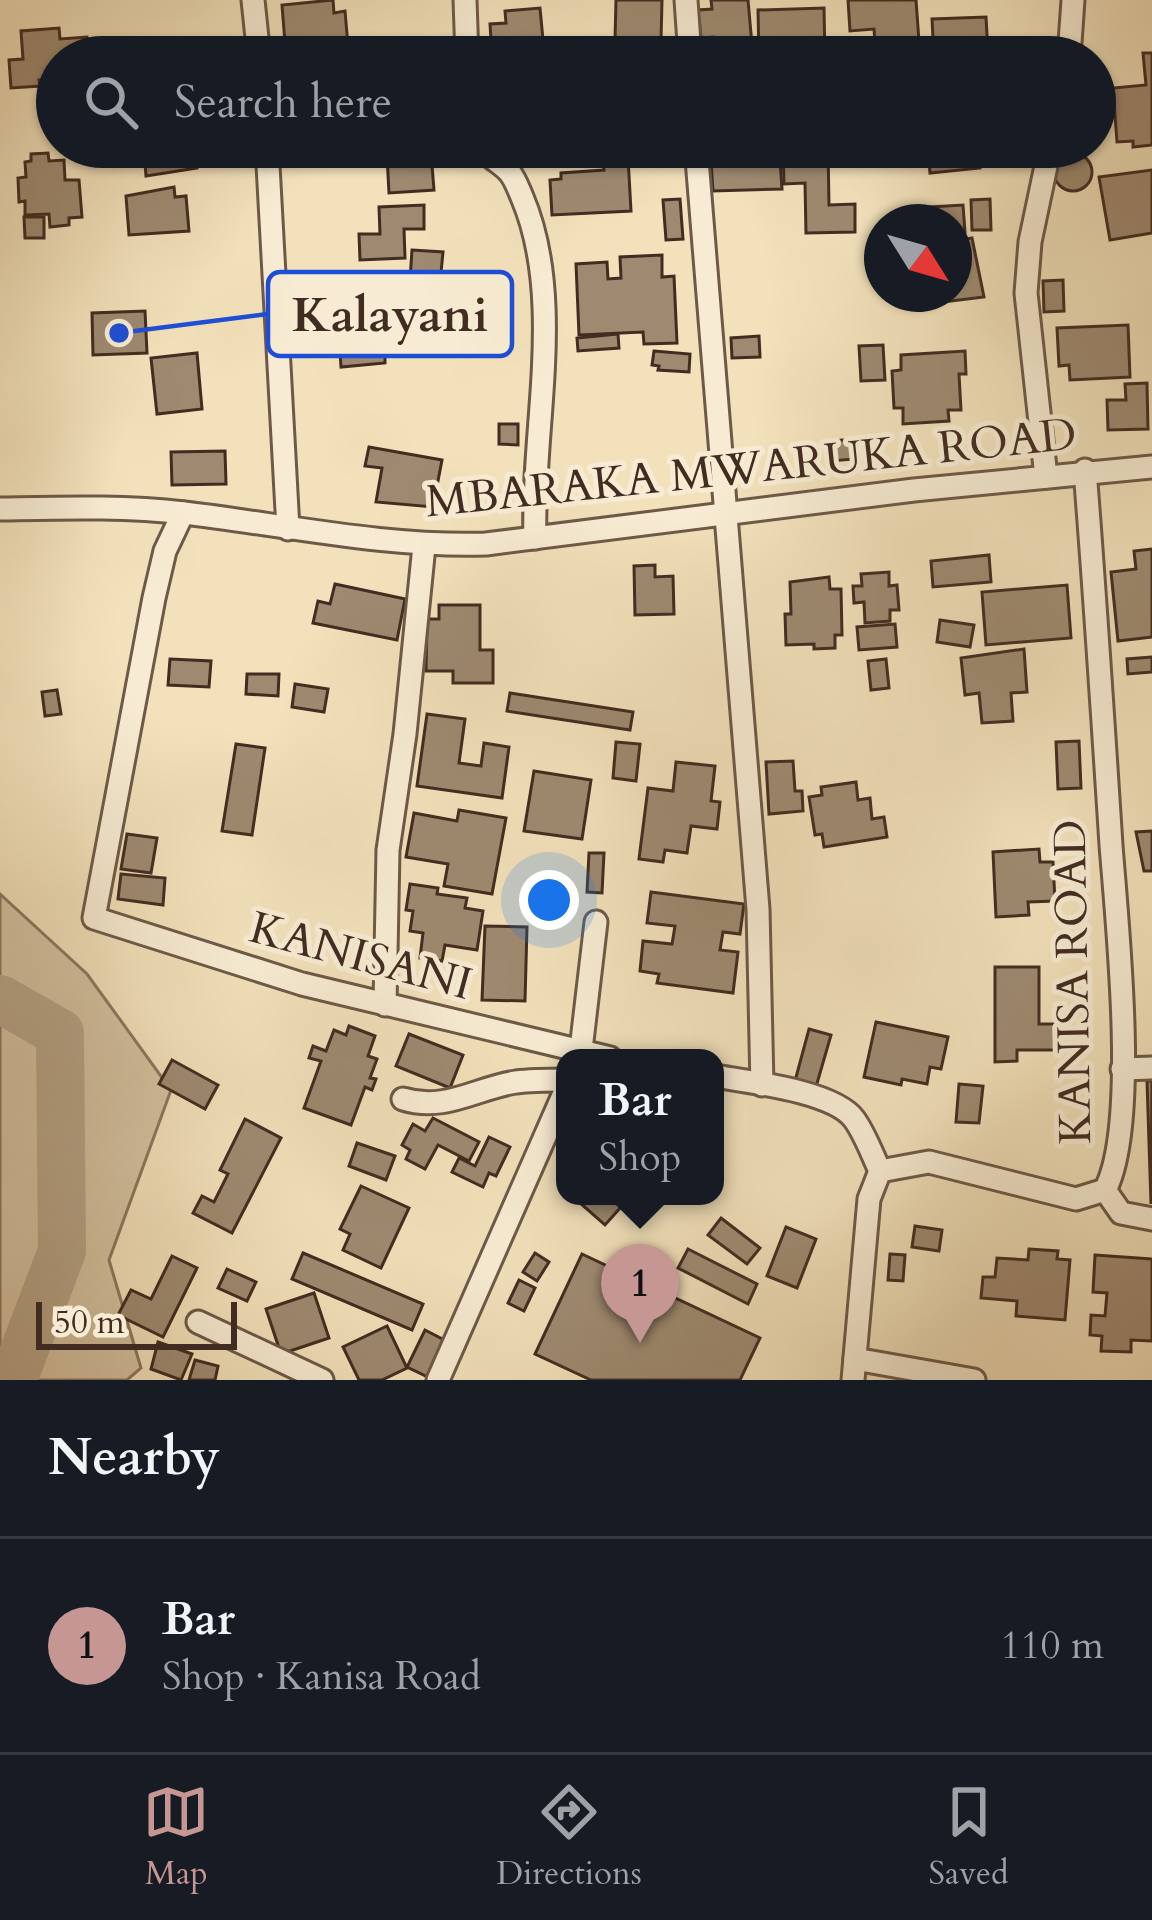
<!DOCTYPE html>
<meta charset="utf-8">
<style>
body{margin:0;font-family:Cardo,serif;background:#20242c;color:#f1f3f6}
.compass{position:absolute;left:864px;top:204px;width:108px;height:108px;border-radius:50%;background:#171b24;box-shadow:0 3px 9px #0004;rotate:127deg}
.scale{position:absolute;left:36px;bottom:30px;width:201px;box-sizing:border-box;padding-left:12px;border:6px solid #422c21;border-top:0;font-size:33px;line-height:42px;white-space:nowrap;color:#422c21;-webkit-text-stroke:9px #f7ecd3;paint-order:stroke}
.you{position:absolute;left:549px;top:900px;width:42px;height:42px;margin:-30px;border:9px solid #fff;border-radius:50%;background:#1a73e8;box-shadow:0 0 0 18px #1a73e833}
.badge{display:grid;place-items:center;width:78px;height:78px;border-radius:50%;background:#c59692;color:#111;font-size:39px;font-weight:700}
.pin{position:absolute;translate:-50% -99px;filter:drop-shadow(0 3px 6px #0008)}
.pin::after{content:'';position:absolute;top:63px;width:42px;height:36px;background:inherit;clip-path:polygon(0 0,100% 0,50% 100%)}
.popup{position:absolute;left:556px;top:1049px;width:168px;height:156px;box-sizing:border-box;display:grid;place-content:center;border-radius:24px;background:#171b24;filter:drop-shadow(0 3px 9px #0005);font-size:39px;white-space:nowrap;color:#9ea1a6}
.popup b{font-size:45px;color:#f1f3f6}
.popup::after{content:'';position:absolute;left:50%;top:100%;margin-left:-24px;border:24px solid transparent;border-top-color:#171b24}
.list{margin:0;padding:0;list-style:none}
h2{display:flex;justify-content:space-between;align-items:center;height:156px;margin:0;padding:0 48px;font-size:51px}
h2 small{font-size:39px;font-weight:400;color:#9ea1a6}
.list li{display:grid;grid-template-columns:78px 1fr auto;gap:36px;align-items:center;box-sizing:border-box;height:216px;padding:0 48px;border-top:3px solid #363941}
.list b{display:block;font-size:45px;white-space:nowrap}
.list p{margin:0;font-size:39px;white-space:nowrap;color:#9ea1a6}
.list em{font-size:39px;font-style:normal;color:#9ea1a6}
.icon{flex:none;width:66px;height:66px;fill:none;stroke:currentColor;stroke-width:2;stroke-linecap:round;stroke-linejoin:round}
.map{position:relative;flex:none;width:1152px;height:1380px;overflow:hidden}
.search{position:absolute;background:#171b24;box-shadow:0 3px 9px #0004;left:36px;right:36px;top:36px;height:132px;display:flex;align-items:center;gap:30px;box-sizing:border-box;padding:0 42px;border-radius:66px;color:#9ea1a6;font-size:45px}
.sheet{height:372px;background:#171b24}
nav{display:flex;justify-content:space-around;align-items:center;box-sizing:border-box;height:168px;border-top:3px solid #363941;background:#171b24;font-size:33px;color:#9ea1a6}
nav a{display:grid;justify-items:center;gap:6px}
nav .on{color:#c59692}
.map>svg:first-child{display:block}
</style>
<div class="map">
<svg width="1152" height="1380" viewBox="0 0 1152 1380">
<rect width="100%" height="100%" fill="#f2e1bb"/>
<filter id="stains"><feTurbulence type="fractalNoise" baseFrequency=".00167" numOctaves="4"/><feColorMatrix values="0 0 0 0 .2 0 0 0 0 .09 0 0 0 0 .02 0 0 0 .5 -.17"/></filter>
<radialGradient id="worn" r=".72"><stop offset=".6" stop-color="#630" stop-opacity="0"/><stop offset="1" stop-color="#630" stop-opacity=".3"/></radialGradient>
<polygon fill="#d4c2a1" stroke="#8b7761" stroke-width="3" points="0,894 87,974 171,1090 109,1260 141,1368 127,1380 0,1380"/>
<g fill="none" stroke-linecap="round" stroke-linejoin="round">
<polyline stroke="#b6a387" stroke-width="48" points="0,999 60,1033 62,1251 13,1380"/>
</g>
<g fill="#9e8a71" stroke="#422c21" stroke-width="3">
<polygon points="333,0 334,13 345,11 348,46 361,45 362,57 275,57 286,56 282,5"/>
<polygon points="616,0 662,0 661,41 615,40"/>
<polygon points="711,0 748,0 753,56 714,57 713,37 701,38 698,10 712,9"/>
<polygon points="848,0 916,0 920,55 876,57 874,29 850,31"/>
<polygon points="540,8 543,40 562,38 564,57 519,57 519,52 492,55 490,24 506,23 505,11"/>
<polygon points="824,8 825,57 759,57 758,10"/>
<polygon points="986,17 988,53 1020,51 1020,57 934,57 932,19"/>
<polygon points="59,28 60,39 87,37 89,57 57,57 57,88 46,90 45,80 39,80 40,86 11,88 9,60 23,59 21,31"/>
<polygon points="1143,53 1152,53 1152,145 1133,147 1133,141 1117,142 1113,88 1146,85"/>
<polygon points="133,147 195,147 197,168 146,176 145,164 134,165"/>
<polygon points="710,147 779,147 782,189 713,191"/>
<polygon points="783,147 828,147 829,205 855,204 855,232 806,233 805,183 784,184"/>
<polygon points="928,147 978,147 980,168 930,173"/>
<polygon points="48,153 49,161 64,160 65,180 79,180 82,217 69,218 69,225 50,227 49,214 25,215 25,201 19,202 18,178 26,177 25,162 31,161 31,154"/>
<polygon points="431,153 434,190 389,193 387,156"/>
<circle cx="1073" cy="172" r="19"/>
<polygon points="628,157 631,211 552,215 550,180 561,179 561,173 604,170 603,159"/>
<polygon points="1152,170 1152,233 1110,240 1099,177"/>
<polygon points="174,187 175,197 186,196 189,231 129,235 126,196"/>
<polygon points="680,199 683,239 666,240 663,200"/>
<polygon points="990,199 991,230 972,230 971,200"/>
<polygon points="424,205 424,229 404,229 405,258 360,260 359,234 380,234 379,207"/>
<polygon points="963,205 965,232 954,233 954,222 931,222 930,207"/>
<polygon points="24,217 44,217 44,238 25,238"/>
<polygon points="972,238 984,297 934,303 933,294 954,294 954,241"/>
<polygon points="412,250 443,252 440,283 410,280"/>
<polygon points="662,255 662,277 674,276 677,343 644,344 643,332 579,335 576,264 607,262 608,279 621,278 620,257"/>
<polygon points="1063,280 1064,311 1044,312 1043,281"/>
<polygon points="477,309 505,313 503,329 474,325"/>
<polygon points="145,311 147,353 93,355 92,313"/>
<polygon points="401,318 404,354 385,355 385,363 341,367 338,323"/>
<polygon points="1128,325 1130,377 1070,380 1069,365 1059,366 1057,328"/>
<polygon points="618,334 619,348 578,351 577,338"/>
<polygon points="759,336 760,357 732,358 731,338"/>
<polygon points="883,345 885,380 861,381 859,346"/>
<polygon points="654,351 690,354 689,372 658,370 659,366 652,365"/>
<polygon points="965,351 966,374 959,374 961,410 948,410 949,421 903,424 903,408 894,408 892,371 901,370 901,355"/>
<polygon points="197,353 202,409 157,414 151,358"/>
<polygon points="1147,383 1148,429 1108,430 1107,400 1126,400 1125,384"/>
<polygon points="499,424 518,424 518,445 499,444"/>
<polygon points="853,439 855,459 831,461 830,441"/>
<polygon points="369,447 442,460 433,507 376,502 382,468 365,466"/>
<polygon points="225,451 226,484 172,485 171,452"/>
<polygon points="1152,549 1152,637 1118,641 1111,572 1136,569 1134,551"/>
<polygon points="989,555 991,582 933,587 931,561"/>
<polygon points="655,565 655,577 673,576 674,614 635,615 634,566"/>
<polygon points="889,572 889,586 897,585 899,610 890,610 890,621 865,623 864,602 854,603 853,586 862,586 861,574"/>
<polygon points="829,577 830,589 841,589 842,635 835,635 835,648 814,649 814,644 786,645 785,614 791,614 790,582"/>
<polygon points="335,584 405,599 397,640 313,623 318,601 330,604"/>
<polygon points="1067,585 1071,638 986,645 982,592"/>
<polygon points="439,605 480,605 480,650 493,650 493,683 453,683 453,671 426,671 427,619 439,619"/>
<polygon points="940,620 974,625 970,647 937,642"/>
<polygon points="895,624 897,647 859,650 857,627"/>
<polygon points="1024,649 1027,692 1011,693 1013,721 982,723 979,693 965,695 961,658"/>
<polygon points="1152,657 1152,672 1128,674 1127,659"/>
<polygon points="170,659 211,661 209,687 168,685"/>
<polygon points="886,659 889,688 871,690 868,661"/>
<polygon points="247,674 279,674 278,696 246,694"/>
<polygon points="295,684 328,689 324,712 292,707"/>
<polygon points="57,690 61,714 45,716 42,692"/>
<polygon points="510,693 633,712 630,730 507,711"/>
<polygon points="427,714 465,719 459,763 481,766 484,743 509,747 502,798 417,786"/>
<polygon points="1079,741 1081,788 1058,789 1056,742"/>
<polygon points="616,742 640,744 636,781 613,778"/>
<polygon points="236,744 265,748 252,835 222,831"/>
<polygon points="793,761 795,791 802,791 803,811 769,814 766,762"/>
<polygon points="676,762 715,766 711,801 720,802 717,829 691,826 687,853 665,850 663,862 639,859 648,788 673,791"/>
<polygon points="534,771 591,780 582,839 524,831"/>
<polygon points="856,782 858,800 870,798 872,819 884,817 887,837 824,847 822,834 815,835 809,797 822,795 821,787"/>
<polygon points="459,810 506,818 492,894 444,886 448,864 406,857 414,813 457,821"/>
<polygon points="1152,831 1152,871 1144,871 1136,832"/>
<polygon points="127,834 157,838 151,873 121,869"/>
<polygon points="1039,849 1040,862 1053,862 1055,901 1028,902 1029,915 996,917 993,852"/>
<polygon points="589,853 604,853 602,893 587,892"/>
<polygon points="121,874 165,878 163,905 118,899"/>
<polygon points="410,884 438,888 437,894 467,898 465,908 483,911 477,950 445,945 442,961 420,958 423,933 410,931 413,911 406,910"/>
<polygon points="651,892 744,904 740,934 723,932 720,950 738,952 733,993 657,983 659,974 640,971 643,941 672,944 675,926 647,923"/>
<polygon points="485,926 527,927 525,1001 482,1000"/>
<polygon points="995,967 1039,967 1039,1024 1057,1024 1057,1050 1017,1050 1017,1061 995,1062"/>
<polygon points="876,1022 948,1037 941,1069 930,1067 927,1084 902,1079 901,1085 864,1077"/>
<polygon points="349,1026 375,1036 368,1056 377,1059 370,1078 376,1079 372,1090 365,1087 351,1125 304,1108 321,1061 309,1058 313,1046 326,1051 334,1030 346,1035"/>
<polygon points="809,1029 831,1035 816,1087 795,1081"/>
<polygon points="409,1034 463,1055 450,1088 396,1066"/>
<polygon points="172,1060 218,1085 205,1109 159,1084"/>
<polygon points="1147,1081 1152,1081 1151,1204"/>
<polygon points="959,1084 983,1086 979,1123 956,1122"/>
<polygon points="433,1118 479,1142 469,1161 438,1145 425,1169 406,1159 410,1150 402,1145 413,1124 425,1131"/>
<polygon points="245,1119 281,1138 232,1233 193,1213 202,1196 214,1202 228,1174 220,1170"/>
<polygon points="489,1137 510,1147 496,1176 489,1173 483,1187 452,1172 459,1158 475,1166"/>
<polygon points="357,1143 395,1156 386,1180 349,1166"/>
<polygon points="361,1186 409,1208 381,1268 343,1250 350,1234 340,1229"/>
<polygon points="572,1196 627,1196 629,1198 605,1225"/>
<polygon points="721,1218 760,1248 747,1264 708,1235"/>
<polygon points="915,1226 942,1230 939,1251 912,1247"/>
<polygon points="786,1227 816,1239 797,1288 767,1276"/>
<polygon points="688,1249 757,1284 748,1304 678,1268"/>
<polygon points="1029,1249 1058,1251 1057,1259 1070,1260 1065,1320 1016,1316 1017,1301 981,1298 983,1277 995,1277 997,1258 1028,1260"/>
<polygon points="303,1253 423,1304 412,1330 292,1279"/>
<polygon points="535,1253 549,1262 537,1281 523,1272"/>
<polygon points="582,1254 760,1338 740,1380 591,1380 535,1354"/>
<polygon points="890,1254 905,1255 903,1281 888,1280"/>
<polygon points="1095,1255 1152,1259 1152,1341 1131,1340 1131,1352 1101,1351 1102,1336 1090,1335 1091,1315 1105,1316 1107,1293 1093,1292"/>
<polygon points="172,1256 197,1268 163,1337 118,1315 131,1290 151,1299"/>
<polygon points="227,1269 256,1282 247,1301 218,1288"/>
<polygon points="519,1280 535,1288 524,1311 508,1303"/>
<polygon points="314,1293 329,1338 281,1354 266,1309"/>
<polygon points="387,1326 407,1368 382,1380 359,1380 343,1347"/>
<polygon points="425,1330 450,1343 432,1379 407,1367"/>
<polygon points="158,1342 192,1354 181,1380 151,1369"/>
<polygon points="195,1360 218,1366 215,1380 189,1380"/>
</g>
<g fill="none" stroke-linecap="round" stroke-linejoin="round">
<g stroke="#6e5948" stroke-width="27">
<g id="minor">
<polyline points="253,0 259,57"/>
<polyline points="465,0 467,57"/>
<polyline points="686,0 690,57"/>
<polyline points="1069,57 1073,0"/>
<polyline points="267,147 288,529"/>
<path d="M 484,147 C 490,160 501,162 510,173 C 515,179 519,190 522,197 C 566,300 531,431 535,538"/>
<polyline points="696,147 758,909 762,1085"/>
<polyline points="1046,477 1026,293 1030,242 1050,147"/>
<path d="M 0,509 C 62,508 123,506 184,513 C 286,525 384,547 486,544 L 914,490 L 1152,467"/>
<polyline points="183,513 165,551 154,598 94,918 302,984 610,1058"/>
<polyline points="385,1005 388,850 405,734 424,546"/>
<polyline points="580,1058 596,922"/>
<polyline points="1122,1069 1152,1068"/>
<path d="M 715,1076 C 749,1082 833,1091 854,1119 C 865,1134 872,1154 880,1171"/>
<path d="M 403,1099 C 445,1112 476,1088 516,1082 C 532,1080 549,1080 565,1080"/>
<polyline points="1105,1190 1121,1213 1152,1219"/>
<polyline points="198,1322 322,1380"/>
<polyline points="855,1359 974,1380"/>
<polyline points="438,1380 565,1091"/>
<path d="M 853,1380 L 869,1199 L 880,1171 L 929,1162 L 1076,1199 L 1105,1190 C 1139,1126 1117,924 1111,845 C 1103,720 1095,595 1085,470"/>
</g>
</g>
<use href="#minor" stroke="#f7ecd3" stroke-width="21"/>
</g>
<g text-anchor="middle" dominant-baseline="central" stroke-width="10" stroke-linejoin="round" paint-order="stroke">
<g font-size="45" fill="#422c21" stroke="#f7ecd3">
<text transform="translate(751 468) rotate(-6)">MBARAKA MWARUKA ROAD</text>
<text transform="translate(361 956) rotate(15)">KANISANI</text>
<text transform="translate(1073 982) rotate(-91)">KANISA ROAD</text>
</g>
</g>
<path fill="none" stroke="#1d4ed8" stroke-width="4.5" d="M119 333L268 314"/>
<circle fill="#1d4ed8" stroke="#f7ecd3" stroke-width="4.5" cx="119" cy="333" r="12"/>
<rect fill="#f7ecd3" stroke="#1d4ed8" stroke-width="4.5" x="268" y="272" width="244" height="84" rx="12"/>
<g font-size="48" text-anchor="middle" font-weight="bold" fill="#422c21">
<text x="390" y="331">Kalayani</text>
</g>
<rect width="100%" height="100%" filter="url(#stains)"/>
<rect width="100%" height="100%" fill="url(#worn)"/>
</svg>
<svg class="compass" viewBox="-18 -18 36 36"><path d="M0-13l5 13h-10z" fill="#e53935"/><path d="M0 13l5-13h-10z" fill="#9ea1a6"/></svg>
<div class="scale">50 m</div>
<div class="you"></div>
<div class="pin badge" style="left:640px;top:1343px">1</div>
<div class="popup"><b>Bar</b>Shop</div>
<div class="search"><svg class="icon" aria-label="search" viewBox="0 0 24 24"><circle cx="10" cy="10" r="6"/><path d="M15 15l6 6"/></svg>Search here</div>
</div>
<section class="sheet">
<h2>Nearby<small></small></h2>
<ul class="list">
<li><span class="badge">1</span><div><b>Bar</b><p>Shop · Kanisa Road</p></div><em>110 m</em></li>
</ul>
</section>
<nav>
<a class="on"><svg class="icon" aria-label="map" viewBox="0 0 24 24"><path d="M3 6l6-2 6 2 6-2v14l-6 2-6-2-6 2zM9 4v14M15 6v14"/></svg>Map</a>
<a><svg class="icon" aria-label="directions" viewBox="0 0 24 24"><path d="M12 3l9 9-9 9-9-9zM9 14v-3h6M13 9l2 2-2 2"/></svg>Directions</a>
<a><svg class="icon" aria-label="saved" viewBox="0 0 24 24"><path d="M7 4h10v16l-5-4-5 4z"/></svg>Saved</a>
</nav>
